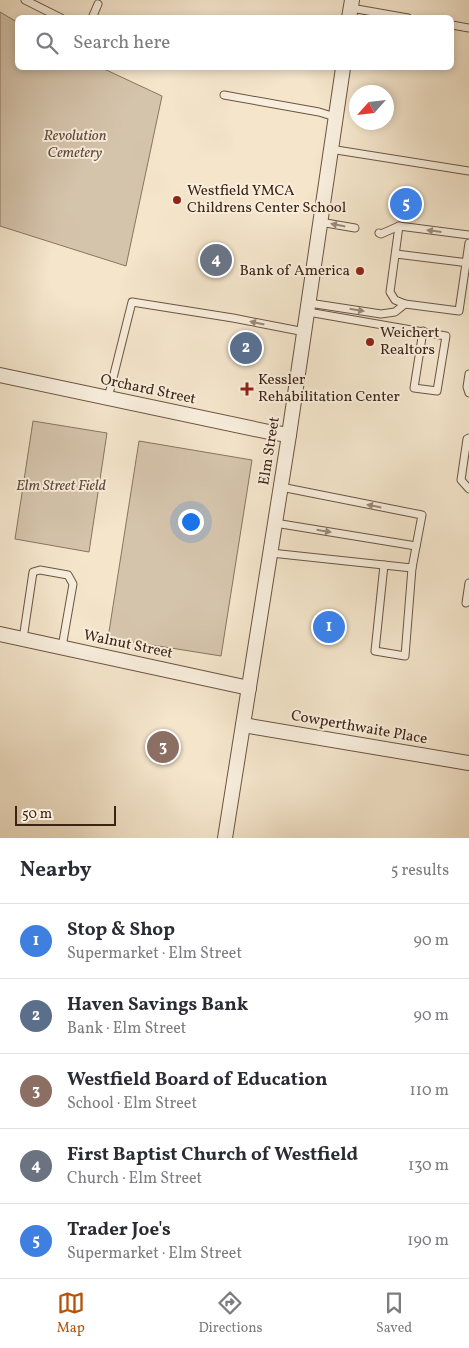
<!DOCTYPE html>
<meta charset="utf-8">
<style>
body{margin:0;font-family:Vollkorn,serif;background:#f2f2f3;color:#2b2b33}
.compass{position:absolute;left:349px;top:85px;width:45px;height:45px;border-radius:50%;background:#fff;box-shadow:0 2px 8px #0003;rotate:243deg}
.scale{position:absolute;left:15px;bottom:12px;width:101px;box-sizing:border-box;padding-left:5px;border:2px solid #3d2314;border-top:0;font-size:14px;line-height:18px;white-space:nowrap;color:#3d2314;-webkit-text-stroke:4px #f8eedd;paint-order:stroke}
.you{position:absolute;left:190px;top:521px;width:18px;height:18px;margin:-12px;border:4px solid #fff;border-radius:50%;background:#1a73e8;box-shadow:0 0 0 8px #1a73e833}
.badge{display:grid;place-items:center;width:32px;height:32px;border-radius:50%;background:#b45309;color:#fff;font-size:16px;font-weight:700}
.pin{position:absolute;translate:-50% -50%;border:2px solid #fff;box-shadow:0 1px 5px #0006}
.list{margin:0;padding:0;list-style:none}
h2{display:flex;justify-content:space-between;align-items:center;height:65px;margin:0;padding:0 20px;font-size:21px}
h2 small{font-size:16px;font-weight:400;color:#7c7c81}
.list li{display:grid;grid-template-columns:32px 1fr auto;gap:15px;align-items:center;box-sizing:border-box;height:75px;padding:0 20px;border-top:1px solid #e1e1e2}
.list b{display:block;font-size:19px;white-space:nowrap}
.list p{margin:0;font-size:16px;white-space:nowrap;color:#7c7c81}
.list em{font-size:16px;font-style:normal;color:#7c7c81}
.icon{flex:none;width:28px;height:28px;fill:none;stroke:currentColor;stroke-width:2;stroke-linecap:round;stroke-linejoin:round}
.map{position:relative;flex:none;width:469px;height:838px;overflow:hidden}
.search{position:absolute;background:#fff;box-shadow:0 2px 8px #0003;left:15px;right:15px;top:15px;height:55px;display:flex;align-items:center;gap:12px;box-sizing:border-box;padding:0 18px;border-radius:8px;color:#7c7c81;font-size:19px}
.sheet{height:440px;background:#fff}
nav{display:flex;justify-content:space-around;align-items:center;box-sizing:border-box;height:70px;border-top:1px solid #e1e1e2;background:#fff;font-size:14px;color:#7c7c81}
nav a{display:grid;justify-items:center;gap:2px}
nav .on{color:#b45309}
.map>svg:first-child{display:block}
</style>
<div class="map">
<svg width="469" height="838" viewBox="0 0 469 838">
<rect width="100%" height="100%" fill="#f4e5cb"/>
<filter id="stains"><feTurbulence type="fractalNoise" baseFrequency=".004" numOctaves="4"/><feColorMatrix values="0 0 0 0 .2 0 0 0 0 .09 0 0 0 0 .02 0 0 0 .5 -.17"/></filter>
<radialGradient id="worn" r=".72"><stop offset=".6" stop-color="#630" stop-opacity="0"/><stop offset="1" stop-color="#630" stop-opacity=".3"/></radialGradient>
<g fill="#d5c4ac" stroke="#897460">
<polygon points="0,12 17,22 18,68 102,68 162,96 126,266 0,226"/>
<polygon points="33,421 107,433 89,552 15,539"/>
<polygon points="139,441 252,460 221,656 108,638"/>
</g>
<g fill="none" stroke-linecap="round" stroke-linejoin="round">
<g stroke="#6b5442" stroke-width="9">
<g id="lane">
<polyline points="25,0 61,18"/>
<polyline points="351,8 408,18"/>
<polyline points="92,18 98,4"/>
<polyline points="452,25 469,28"/>
<polyline points="224,95 319,112 335,117"/>
<polyline points="330,149 469,171"/>
<polyline points="320,222 355,228"/>
<polyline points="399,226 390,292 395,300 405,304 459,311 469,243"/>
<polyline points="379,233 381,234 399,226 469,235"/>
<polyline points="396,254 469,263"/>
<polyline points="309,303 381,314 395,312 405,304"/>
<polyline points="308,312 446,336 437,391 414,388 423,331"/>
<polyline points="469,374 467,387 469,393"/>
<polyline points="108,398 132,302 233,318 305,332"/>
<polyline points="469,438 467,439 461,480 469,489"/>
<polyline points="281,487 422,515 412,568 405,656 375,651 384,565"/>
<polyline points="275,523 416,546"/>
<polyline points="271,553 412,568"/>
<polyline points="466,603 469,583"/>
<polyline points="23,639 33,572 40,570 68,575 73,584 62,647"/>
</g>
</g>
<g stroke="#6b5442" stroke-width="16">
<g id="street">
<polyline points="349,18 352,0"/>
<polyline points="0,375 269,432 289,435"/>
<polyline points="0,634 249,688"/>
<polyline points="243,725 469,763"/>
<polyline points="225,838 289,435 343,68"/>
</g>
</g>
<use href="#lane" stroke="#f8eedd" stroke-width="7"/>
<use href="#street" stroke="#f8eedd" stroke-width="14"/>
</g>
<defs><path id="oneway-solid" d="M-6-.8H1V-3.2L6.5 0L1 3.2V.8H-6Z" transform="scale(1.25)"/></defs>
<g fill="#9a8878">
<use href="#oneway-solid" transform="translate(338 225) rotate(-169)"/>
<use href="#oneway-solid" transform="translate(434 231) rotate(-173)"/>
<use href="#oneway-solid" transform="translate(357 310) rotate(9)"/>
<use href="#oneway-solid" transform="translate(257 323) rotate(-168)"/>
<use href="#oneway-solid" transform="translate(374 506) rotate(-169)"/>
<use href="#oneway-solid" transform="translate(324 531) rotate(9)"/>
</g>
<g fill="#8f2418" stroke="#f8eedd" stroke-width="2">
<circle cx="177" cy="200" r="5"/>
<circle cx="360" cy="271" r="5"/>
<circle cx="370" cy="342" r="5"/>
<path d="M244.5 381.5h5v5h5v5h-5v5h-5v-5h-5v-5h5z"/>
</g>
<g text-anchor="middle" dominant-baseline="central" stroke-width="4" stroke-linejoin="round" paint-order="stroke">
<g font-size="15" font-style="italic" fill="#634b3a" stroke="#f8eedd">
<text x="75" y="136">Revolution<tspan x="75" dy="17">Cemetery</tspan></text>
<text x="61" y="486">Elm Street Field</text>
</g>
<g font-size="15" fill="#3d2314" stroke="#f8eedd" text-anchor="start">
<text x="187" y="191">Westfield YMCA<tspan x="187" dy="17">Childrens Center School</tspan></text>
<text x="350" y="271" text-anchor="end">Bank of America</text>
<text x="380" y="333">Weichert<tspan x="380" dy="17">Realtors</tspan></text>
<text x="258" y="380">Kessler<tspan x="258" dy="17">Rehabilitation Center</tspan></text>
</g>
<g font-size="15" fill="#3d2314" stroke="#f8eedd">
<text transform="translate(148 390) rotate(12)">Orchard Street</text>
<text transform="translate(270 451) rotate(-81)">Elm Street</text>
<text transform="translate(128 645) rotate(12)">Walnut Street</text>
<text transform="translate(359 728) rotate(10)">Cowperthwaite Place</text>
</g>
</g>
<rect width="100%" height="100%" filter="url(#stains)"/>
<rect width="100%" height="100%" fill="url(#worn)"/>
</svg>
<svg class="compass" viewBox="-18 -18 36 36"><path d="M0-13l5 13h-10z" fill="#e53935"/><path d="M0 13l5-13h-10z" fill="#7c7c81"/></svg>
<div class="scale">50 m</div>
<div class="you"></div>
<div class="pin badge" style="left:329px;top:627px;background:#3f7fe0">1</div>
<div class="pin badge" style="left:246px;top:348px;background:#5c6f8a">2</div>
<div class="pin badge" style="left:163px;top:747px;background:#8d6e63">3</div>
<div class="pin badge" style="left:216px;top:260px;background:#6b7280">4</div>
<div class="pin badge" style="left:406px;top:204px;background:#3f7fe0">5</div>
<div class="search"><svg class="icon" aria-label="search" viewBox="0 0 24 24"><circle cx="10" cy="10" r="6"/><path d="M15 15l6 6"/></svg>Search here</div>
</div>
<section class="sheet">
<h2>Nearby<small>5 results</small></h2>
<ul class="list">
<li><span class="badge" style="background:#3f7fe0">1</span><div><b>Stop &amp; Shop</b><p>Supermarket · Elm Street</p></div><em>90 m</em></li>
<li><span class="badge" style="background:#5c6f8a">2</span><div><b>Haven Savings Bank</b><p>Bank · Elm Street</p></div><em>90 m</em></li>
<li><span class="badge" style="background:#8d6e63">3</span><div><b>Westfield Board of Education</b><p>School · Elm Street</p></div><em>110 m</em></li>
<li><span class="badge" style="background:#6b7280">4</span><div><b>First Baptist Church of Westfield</b><p>Church · Elm Street</p></div><em>130 m</em></li>
<li><span class="badge" style="background:#3f7fe0">5</span><div><b>Trader Joe's</b><p>Supermarket · Elm Street</p></div><em>190 m</em></li>
</ul>
</section>
<nav>
<a class="on"><svg class="icon" aria-label="map" viewBox="0 0 24 24"><path d="M3 6l6-2 6 2 6-2v14l-6 2-6-2-6 2zM9 4v14M15 6v14"/></svg>Map</a>
<a><svg class="icon" aria-label="directions" viewBox="0 0 24 24"><path d="M12 3l9 9-9 9-9-9zM9 14v-3h6M13 9l2 2-2 2"/></svg>Directions</a>
<a><svg class="icon" aria-label="saved" viewBox="0 0 24 24"><path d="M7 4h10v16l-5-4-5 4z"/></svg>Saved</a>
</nav>
